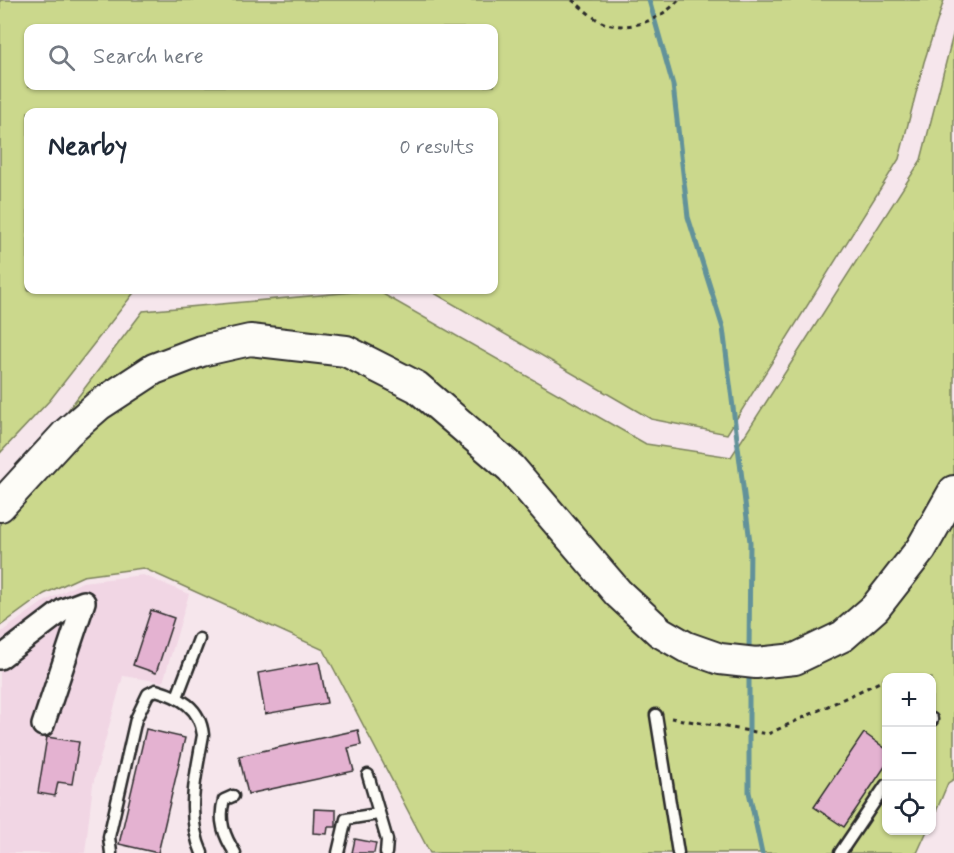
<!DOCTYPE html>
<meta charset="utf-8">
<style>
body{margin:0;font-family:Mynerve,sans-serif;background:#f2f2f3;color:#1f2937}
.controls{position:absolute;right:18px;bottom:18px;display:grid;overflow:hidden;border-radius:12px;box-shadow:0 2px 4px #0004}
.controls button{width:54px;height:54px;display:grid;place-items:center;padding:0;border:0;border-bottom:2px solid #e0e1e3;background:#fff;color:#1f2937;font:30px sans-serif}
.list{margin:0;padding:0;list-style:none}
h2{display:flex;justify-content:space-between;align-items:center;height:78px;margin:0;padding:0 24px;font-size:26px}
h2 small{font-size:20px;font-weight:400;color:#747a83}
.icon{flex:none;width:33px;height:33px;fill:none;stroke:currentColor;stroke-width:2;stroke-linecap:round;stroke-linejoin:round}
.map{position:relative;flex:none;width:954px;height:853px;overflow:hidden}
.search{position:absolute;background:#fff;box-shadow:0 2px 4px #0004;left:24px;top:24px;width:474px;height:66px;display:flex;align-items:center;gap:15px;box-sizing:border-box;padding:0 21px;border-radius:12px;color:#747a83;font-size:22px}
.panel{position:absolute;background:#fff;box-shadow:0 2px 4px #0004;left:24px;top:108px;width:474px;height:186px;border-radius:12px}
.map>svg:first-child{display:block}
</style>
<div class="map">
<svg width="954" height="853" viewBox="0 0 954 853">
<rect width="100%" height="100%" fill="#f6e6ec"/>
<filter id="ink" filterUnits="userSpaceOnUse"><feTurbulence type="fractalNoise" baseFrequency=".0167" numOctaves="2"/><feDisplacementMap in="SourceGraphic" scale="12" xChannelSelector="R" yChannelSelector="G"/><feConvolveMatrix kernelMatrix="1 2 1 2 8 2 1 2 1" color-interpolation-filters="sRGB"/></filter>
<g filter="url(#ink)">
<polygon fill="#f1d6e4" points="143,575 189,594 163,682 123,676 93,784 85,853 0,853 0,633 42,603 82,582"/>
<g fill="#cbd88c" stroke="#7b825c" stroke-width="1.5" fill-rule="evenodd">
<path d="M 0,0 L 944,0 L 924,62 L 899,159 L 727,434 L 651,419 L 429,290 L 494,290 L 494,112 L 28,112 L 28,290 L 146,290 L 136,290 L 50,400 L 0,453 ZM 28,28 L 494,28 L 494,86 L 28,86 Z"/>
<polygon points="954,31 954,779 948,783 932,821 932,678 886,678 886,830 927,831 917,853 430,853 324,650 143,568 83,576 44,594 0,626 0,500 143,311 376,290 646,444 731,457 921,160"/>
</g>
<g fill="none" stroke-linecap="round" stroke-linejoin="round">
<g stroke="#62929a" stroke-width="5">
<polyline points="649,0 673,85 688,217 723,328 750,542 749,652"/>
<polyline points="749,670 749,792 762,853"/>
</g>
</g>
<g fill="#e4b2d1" stroke="#2b2b2b" stroke-width="1.5">
<polygon points="151,610 174,618 156,673 133,665"/>
<polygon points="319,662 327,703 265,714 258,673"/>
<polygon points="146,729 185,738 158,853 119,844"/>
<polygon points="358,730 361,745 348,748 354,771 248,794 239,756"/>
<polygon points="864,733 886,749 886,765 844,827 814,807"/>
<polygon points="47,737 79,742 72,784 58,782 55,796 38,793"/>
<polygon points="314,809 336,810 336,827 328,827 327,834 313,833"/>
<polygon points="355,839 376,843 374,853 352,853"/>
</g>
<g fill="none" stroke-linecap="round" stroke-linejoin="round">
<g stroke="#2b2b2b" stroke-width="15">
<g id="lane">
<polyline points="177,697 199,639"/>
<polyline points="656,715 678,853"/>
<polyline points="932,720 932,719"/>
<polyline points="368,775 387,840 386,853"/>
<path d="M 233,796 L 224,800 C 218,820 224,836 235,853"/>
<path d="M 111,853 L 109,837 L 136,719 L 148,694 L 156,690 C 180,697 200,707 203,735 C 196,775 185,814 202,853"/>
<polyline points="338,853 346,819 378,814"/>
<polyline points="840,853 886,785"/>
</g>
</g>
<g stroke="#2b2b2b" stroke-width="26">
<polyline id="street" points="0,658 63,610 84,602 43,725"/>
</g>
<g stroke="#2b2b2b" stroke-width="34">
<polyline id="secondary" points="0,506 67,433 99,405 154,369 201,351 250,340 346,351 417,387 511,468 618,593 660,632 686,647 720,659 756,663 795,659 843,636 875,608 921,549 954,491"/>
</g>
<g stroke="#2b2b2b" stroke-width="3" stroke-dasharray="4.5 4.5" stroke-linecap="butt">
<path d="M 572,0 C 582,7 595,21 607,24 C 633,31 661,19 679,0"/>
<polyline points="671,718 768,734 886,679"/>
</g>
<use href="#lane" stroke="#fdfcf7" stroke-width="10"/>
<use href="#street" stroke="#fdfcf7" stroke-width="21"/>
<use href="#secondary" stroke="#fdfcf7" stroke-width="30"/>
</g>
</g>
</svg>
<div class="controls">
<button>+</button>
<button>−</button>
<button><svg class="icon" aria-label="locate" viewBox="0 0 24 24"><circle cx="12" cy="12" r="6"/><path d="M12 2v4M12 18v4M2 12h4M18 12h4"/></svg></button>
</div>
<div class="search"><svg class="icon" aria-label="search" viewBox="0 0 24 24"><circle cx="10" cy="10" r="6"/><path d="M15 15l6 6"/></svg>Search here</div>
<section class="panel">
<h2>Nearby<small>0 results</small></h2>
<ul class="list">
</ul>
</section>
</div>
